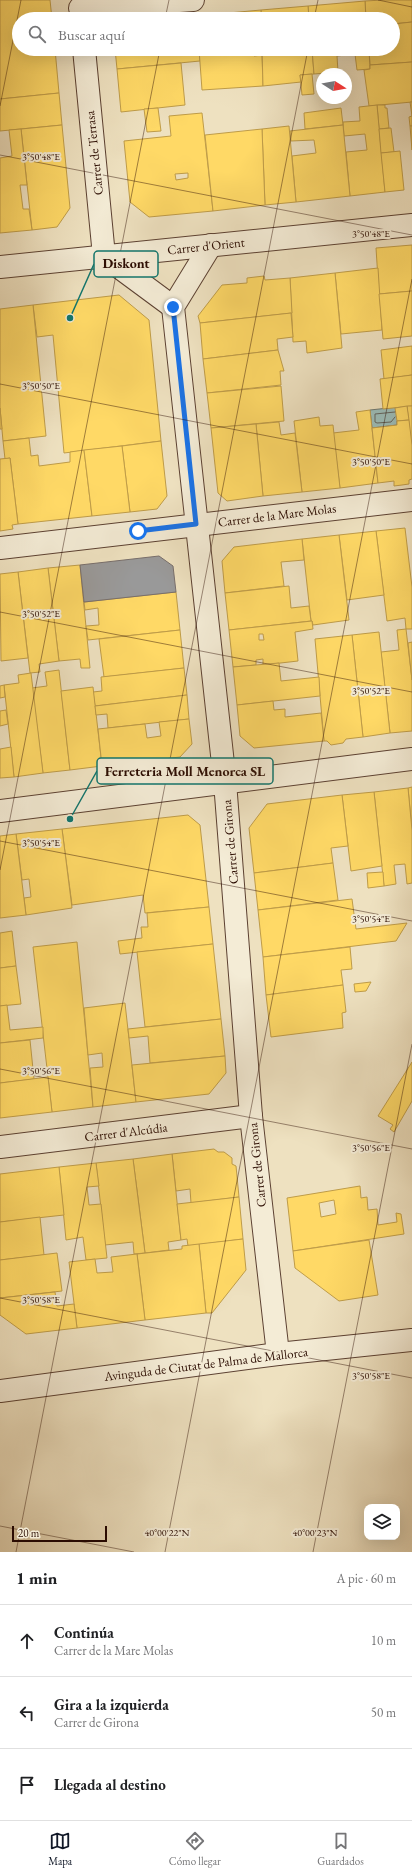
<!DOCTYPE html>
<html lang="es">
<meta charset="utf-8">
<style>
body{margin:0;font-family:"EB Garamond",serif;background:#f2f2f2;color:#202124}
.controls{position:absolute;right:12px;bottom:12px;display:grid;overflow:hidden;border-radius:8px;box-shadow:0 4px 16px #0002}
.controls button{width:36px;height:36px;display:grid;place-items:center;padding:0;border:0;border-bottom:1px solid #e0e0e0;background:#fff;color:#202124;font:20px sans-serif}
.compass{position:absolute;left:316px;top:68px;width:36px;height:36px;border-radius:50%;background:#fff;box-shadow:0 4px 16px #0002;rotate:101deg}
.scale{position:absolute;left:12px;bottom:10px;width:95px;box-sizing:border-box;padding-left:4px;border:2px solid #2b0c02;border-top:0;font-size:11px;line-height:14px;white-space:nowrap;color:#2b0c02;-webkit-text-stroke:3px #f4ecd6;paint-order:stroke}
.stop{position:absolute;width:12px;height:12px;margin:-9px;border:3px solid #1a73e8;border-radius:50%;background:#fff}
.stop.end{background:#1a73e8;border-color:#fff;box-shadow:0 1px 4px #0008}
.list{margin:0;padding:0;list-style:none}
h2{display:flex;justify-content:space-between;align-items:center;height:52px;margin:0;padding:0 16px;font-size:17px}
h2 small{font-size:13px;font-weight:400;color:#757577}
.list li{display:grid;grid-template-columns:26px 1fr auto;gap:12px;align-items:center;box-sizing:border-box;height:72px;padding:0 16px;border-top:1px solid #e0e0e0}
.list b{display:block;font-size:15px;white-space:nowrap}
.list p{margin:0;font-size:13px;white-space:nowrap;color:#757577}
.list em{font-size:13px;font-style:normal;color:#757577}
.icon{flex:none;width:22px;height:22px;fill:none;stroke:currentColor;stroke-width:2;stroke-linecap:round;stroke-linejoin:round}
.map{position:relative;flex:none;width:412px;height:1552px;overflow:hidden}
.search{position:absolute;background:#fff;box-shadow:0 4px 16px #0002;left:12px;right:12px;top:12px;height:44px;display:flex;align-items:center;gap:10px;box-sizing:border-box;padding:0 14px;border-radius:22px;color:#757577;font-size:15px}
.sheet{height:268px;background:#fff}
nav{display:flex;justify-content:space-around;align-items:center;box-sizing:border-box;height:56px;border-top:1px solid #e0e0e0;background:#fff;font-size:11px;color:#757577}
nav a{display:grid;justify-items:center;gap:2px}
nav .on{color:#111827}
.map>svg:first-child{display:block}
</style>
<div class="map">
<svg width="412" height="1552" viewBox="0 0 412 1552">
<rect width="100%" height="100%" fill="#eee1c0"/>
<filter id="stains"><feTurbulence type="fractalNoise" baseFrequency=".005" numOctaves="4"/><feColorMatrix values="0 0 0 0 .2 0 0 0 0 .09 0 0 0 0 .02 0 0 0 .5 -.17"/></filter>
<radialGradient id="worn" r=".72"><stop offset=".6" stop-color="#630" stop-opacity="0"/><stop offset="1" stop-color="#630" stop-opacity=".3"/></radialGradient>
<polygon fill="#9bbcb8" stroke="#6e766f" points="407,406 409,420 397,421 397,425 372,428 370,410"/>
<g fill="#ffd966" stroke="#bf9c48" fill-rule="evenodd">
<polygon points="0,0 50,0 52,19 19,19 19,49 55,49 59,93 0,99"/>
<polygon points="383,0 412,0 412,22 393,24 393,19 366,19 365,1"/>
<polygon points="365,1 366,19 309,19 308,6"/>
<polygon points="308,6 309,19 261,19 261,10"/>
<polygon points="261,10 261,19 196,19 196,16"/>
<polygon points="196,16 196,19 155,19"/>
<polygon points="412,22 412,62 370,65 369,49 393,49 393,24"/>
<polygon points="115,49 199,49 200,61 117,69"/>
<polygon points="199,49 253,49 254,56 262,55 263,86 202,90"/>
<polygon points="262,49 312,49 314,74 300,75 301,82 263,86"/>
<polygon points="369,49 370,69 357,70 355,54 337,56 338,72 314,74 312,49"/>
<polygon points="412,62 412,102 369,106 364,70 370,69 370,65"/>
<polygon points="181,63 185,105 121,112 117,69"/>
<polygon points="312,74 314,94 302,95 300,75"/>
<polygon points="59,93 62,125 0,131 0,99"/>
<polygon points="410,102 412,102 412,126 410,126 409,117 412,116"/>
<polygon points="377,105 385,105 385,108 387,108 389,128 379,129"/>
<polygon points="377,105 385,192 350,196 346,152 367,150 365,134 344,136 343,122 360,121 359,107"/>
<polygon points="158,108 161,131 147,132 144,109"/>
<polygon points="341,108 343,125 305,129 304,113"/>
<path d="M 202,113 L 213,211 L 149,217 L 130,202 L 124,141 L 171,136 L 169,116 ZM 188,173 L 188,178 L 176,180 L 175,174 Z"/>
<polygon points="62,125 70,208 57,227 32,230 21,129"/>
<polygon points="343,125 350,196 296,202 292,156 316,153 314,140 291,141 290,131"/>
<polygon points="289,126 296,202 265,205 262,129"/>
<polygon points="410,126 412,126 412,150"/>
<polygon points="391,128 394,152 381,153 379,129"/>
<polygon points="21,129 27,185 20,185 23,209 29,209 32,230 0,233 0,158 12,156 9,130"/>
<polygon points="262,129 265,205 213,211 205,135"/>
<polygon points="400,151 404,190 385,192 381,153"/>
<polygon points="412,245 412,291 379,294 376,248"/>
<polygon points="378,268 382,330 341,334 335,273"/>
<polygon points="335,273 342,348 307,353 306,341 293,342 290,278"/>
<polygon points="264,276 265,280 290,278 292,313 200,323 198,316 222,285 247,283 247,278"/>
<polygon points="412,291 412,336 383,339 379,294"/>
<polygon points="119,295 149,320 161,441 64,453 53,335 37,337 33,305"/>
<polygon points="33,305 46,436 3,441 0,408 0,309"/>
<polygon points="291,313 293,337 277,339 278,350 203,359 200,323"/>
<polygon points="412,346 412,375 384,379 381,350"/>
<polygon points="278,350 284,371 280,371 281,385 207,393 203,359"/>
<polygon points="412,375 412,406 383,409 380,379"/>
<polygon points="281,386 284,421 211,428 207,393"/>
<polygon points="407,406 412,406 412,445 410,435"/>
<polygon points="407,406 409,420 397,421 395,408"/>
<polygon points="0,408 2,429 0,429"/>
<polygon points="370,410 378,483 340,488 333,433 359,430 356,412"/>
<polygon points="319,417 320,426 333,425 340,488 302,492 294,421"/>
<polygon points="409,420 412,445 412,479 409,480 409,484 402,485 394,486 394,481 378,483 372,428 397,425 397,421"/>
<polygon points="279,422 281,435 295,433 302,492 263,496 256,424"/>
<polygon points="256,424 263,496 227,501 218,493 211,428"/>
<polygon points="29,438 31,456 38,455 39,466 70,462 70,452 84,450 92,516 18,524 10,458 5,459 3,441"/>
<polygon points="161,441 167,496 157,509 130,512 122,446"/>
<polygon points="122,446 130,512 92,516 84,450"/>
<polygon points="10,458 18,524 12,525 13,529 0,531 0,459"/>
<polygon points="405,528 412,587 412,629 406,629 405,618 387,621 376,531"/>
<polygon points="376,531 384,595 347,600 339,535"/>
<polygon points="339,535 349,620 313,625 312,621 311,621 302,539"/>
<polygon points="302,539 304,560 281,562 284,586 225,593 222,561 234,547"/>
<polygon points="80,565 90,668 81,668 80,659 59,661 48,568"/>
<polygon points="48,568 59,661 39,664 40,672 30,673 18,572"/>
<polygon points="18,572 28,658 1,661 0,574"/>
<polygon points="289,586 291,608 309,606 311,621 229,630 225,593"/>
<polygon points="176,592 180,630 88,640 86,626 99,625 98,608 85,610 84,602"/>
<path d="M 312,621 L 313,629 L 295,632 L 298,661 L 263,665 L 263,659 L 256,660 L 256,665 L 233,667 L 229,630 ZM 259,634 L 263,634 L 264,640 L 259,640 Z"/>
<polygon points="406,629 412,680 412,731 390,733 381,652 399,650 397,630"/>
<polygon points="180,630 184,668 104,677 99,639"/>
<polygon points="379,632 390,733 363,737 352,635"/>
<polygon points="352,635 363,737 346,739 343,743 331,745 327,741 324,741 315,639"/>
<polygon points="412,642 412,680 408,643"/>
<polygon points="279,663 281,681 319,677 320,696 237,705 233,667"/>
<polygon points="184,668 187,695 95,706 93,692 102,691 101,677"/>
<polygon points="59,670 70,770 43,773 32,688 47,686 45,672"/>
<polygon points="31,673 43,773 14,777 4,685 19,683 18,675"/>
<polygon points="4,685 5,697 0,698 0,686"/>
<polygon points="93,687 102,766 70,770 61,691"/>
<polygon points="187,695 189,719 108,728 107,714 96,715 95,706"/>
<polygon points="273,701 274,710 285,709 285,717 321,713 324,741 254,748 240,736 237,705"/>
<polygon points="6,710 8,724 0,726 0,711"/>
<polygon points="189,719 192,744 180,757 102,766 98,729 145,724 147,738 161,736 159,722"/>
<polygon points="11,747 14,777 0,778 0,749"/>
<polygon points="412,787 412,830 408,788"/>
<polygon points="408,788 412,830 412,883 407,884 405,864 394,865 396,884 384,886 374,792"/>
<polygon points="374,792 382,866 351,871 342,795"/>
<polygon points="342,795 348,846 331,848 333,863 254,873 249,828 267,804"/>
<polygon points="188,815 200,825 209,907 145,913 143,895 72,905 62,829"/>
<polygon points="62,829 72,908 26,915 24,898 31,897 29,879 22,880 16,834"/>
<polygon points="16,834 26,915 0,918 0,836"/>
<polygon points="333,863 338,900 258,910 254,873"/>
<polygon points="383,872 384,886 368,888 367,873"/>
<polygon points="352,899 356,929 407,923 396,941 263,957 258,910"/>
<polygon points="209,907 213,944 120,954 118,941 142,938 141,927 148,927 147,913"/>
<polygon points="12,931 16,966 0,968 0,933"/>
<polygon points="77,942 93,1107 52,1112 33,947"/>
<polygon points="213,944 221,1019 145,1027 137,952"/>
<polygon points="350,947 352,969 341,970 343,985 266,995 263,957"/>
<polygon points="16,966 21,1004 0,1006 0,968"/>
<polygon points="371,982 366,991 355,992 354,984"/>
<polygon points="343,985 346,1012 342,1013 343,1028 271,1037 266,995"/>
<polygon points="125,1003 136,1102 93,1107 90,1068 103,1067 102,1053 88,1055 84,1008"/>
<polygon points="7,1005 10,1030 43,1027 43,1038 0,1043 0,1006"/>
<polygon points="221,1019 225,1056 150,1063 148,1036 129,1038 128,1029"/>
<polygon points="30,1040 34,1079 0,1083 0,1043"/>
<polygon points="225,1056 226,1073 209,1094 136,1102 132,1065"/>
<polygon points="412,1062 412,1101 394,1132 390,1129 393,1125 378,1116"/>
<polygon points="48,1077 52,1112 0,1118 0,1083"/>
<polygon points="214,1149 218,1152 224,1152 232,1158 232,1164 236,1166 239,1197 191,1203 190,1189 176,1191 172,1154"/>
<polygon points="172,1154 181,1240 168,1242 169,1250 145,1253 133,1159"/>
<polygon points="133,1159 145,1253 134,1254 133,1242 105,1245 96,1163"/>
<polygon points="96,1163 99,1186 87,1187 89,1205 101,1204 107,1258 86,1260 83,1237 66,1240 59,1167"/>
<polygon points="59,1167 64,1215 0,1222 0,1174"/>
<path d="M 360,1186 L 361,1198 L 367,1197 L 368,1210 L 377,1209 L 378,1225 L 397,1222 L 396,1213 L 401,1214 L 404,1234 L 293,1251 L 287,1198 ZM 334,1200 L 336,1214 L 321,1217 L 319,1203 Z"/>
<polygon points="239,1197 243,1239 188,1246 187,1239 181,1240 177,1204"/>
<polygon points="40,1217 44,1255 0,1260 0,1222"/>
<polygon points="243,1239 246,1270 212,1313 206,1313 199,1244"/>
<polygon points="369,1240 378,1295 339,1301 295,1268 293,1251"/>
<polygon points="199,1244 206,1313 145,1320 137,1254 182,1249 182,1246"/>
<polygon points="57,1253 62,1291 0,1298 0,1260"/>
<polygon points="137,1254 145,1320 77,1328 69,1262 95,1259 97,1273 113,1272 111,1257"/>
<polygon points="55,1292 57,1306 74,1304 77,1328 26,1334 0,1315 0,1298"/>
</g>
<polygon fill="#999" stroke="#786f6c" points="159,556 173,566 176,592 84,602 80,565"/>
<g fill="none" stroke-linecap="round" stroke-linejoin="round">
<polyline stroke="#63645d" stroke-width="1" points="395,412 375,414 375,422 377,423 391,422 395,417"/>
<g stroke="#5c4132" stroke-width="24">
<g id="minor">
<polyline points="80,8 193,0"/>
<polyline points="84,49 104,256 173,307"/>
<polyline points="211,245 173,307 225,782 251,1116 278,1354"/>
<polyline points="0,267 412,225"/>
<polyline points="0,548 412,500"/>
<polyline points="0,811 412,759"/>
<polyline points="0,1147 251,1116"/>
<polyline points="0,1391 278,1354 412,1340"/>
</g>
</g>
<use href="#minor" stroke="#f4ecd6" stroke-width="22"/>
</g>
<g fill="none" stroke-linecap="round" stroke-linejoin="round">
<polyline stroke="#1a73e8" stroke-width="5" points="138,531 196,524 173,307"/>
</g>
<path fill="none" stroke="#2b0c02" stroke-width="1" stroke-opacity="0.45" d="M 378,0 L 412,7M 165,19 L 169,0M 314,19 L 318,0M 0,106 L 21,0M 0,155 L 412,235M 0,384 L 412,464M 0,612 L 412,692M 0,841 L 412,921M 0,870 L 160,49M 0,1069 L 412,1149M 0,1298 L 412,1378M 0,1526 L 134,1552M 16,1552 L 308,49M 165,1552 L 412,279M 313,1552 L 412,1044"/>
<g text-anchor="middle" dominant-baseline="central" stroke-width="4" stroke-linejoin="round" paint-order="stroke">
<g font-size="13" fill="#2b0c02" stroke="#f4ecd6">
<text transform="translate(94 153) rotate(-96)">Carrer de Terrasa</text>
<text transform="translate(206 246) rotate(-6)">Carrer d'Orient</text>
<text transform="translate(277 515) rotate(-7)">Carrer de la Mare Molas</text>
<text transform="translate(230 842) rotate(-95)">Carrer de Girona</text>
<text transform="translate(126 1132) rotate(-7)">Carrer d'Alcúdia</text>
<text transform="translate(257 1165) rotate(-96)">Carrer de Girona</text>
<text transform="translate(206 1364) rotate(-7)">Avinguda de Ciutat de Palma de Mallorca</text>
</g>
</g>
<g font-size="10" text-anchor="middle" fill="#2b0c02" stroke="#f4ecd6" stroke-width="4" stroke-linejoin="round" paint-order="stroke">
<text x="41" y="160">3°50'48"E</text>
<text x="371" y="237">3°50'48"E</text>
<text x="41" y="389">3°50'50"E</text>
<text x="371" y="465">3°50'50"E</text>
<text x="41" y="617">3°50'52"E</text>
<text x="371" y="694">3°50'52"E</text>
<text x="41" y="846">3°50'54"E</text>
<text x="371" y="922">3°50'54"E</text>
<text x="41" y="1074">3°50'56"E</text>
<text x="371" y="1151">3°50'56"E</text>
<text x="41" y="1303">3°50'58"E</text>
<text x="371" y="1379">3°50'58"E</text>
<text x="167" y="1536">40°00'22"N</text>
<text x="315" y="1536">40°00'23"N</text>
</g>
<path fill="none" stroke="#0f766e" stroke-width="1.5" d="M70 318L94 264M70 819L97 771"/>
<g fill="#0f766e" stroke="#f4ecd6" stroke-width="1.5">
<circle cx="70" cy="318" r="4"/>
<circle cx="70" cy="819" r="4"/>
</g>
<g fill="#f4ecd6" stroke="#0f766e" stroke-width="1.5">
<rect x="94" y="251" width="64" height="26" rx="4"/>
<rect x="97" y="758" width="176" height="26" rx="4"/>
</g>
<g font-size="14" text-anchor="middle" font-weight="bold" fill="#2b0c02">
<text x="126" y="268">Diskont</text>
<text x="185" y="776">Ferreteria Moll Menorca SL</text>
</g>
<rect width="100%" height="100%" filter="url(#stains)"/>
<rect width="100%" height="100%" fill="url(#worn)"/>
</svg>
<div class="controls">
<button><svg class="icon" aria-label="layers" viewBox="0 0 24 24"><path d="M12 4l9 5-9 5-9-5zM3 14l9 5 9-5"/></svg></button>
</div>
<svg class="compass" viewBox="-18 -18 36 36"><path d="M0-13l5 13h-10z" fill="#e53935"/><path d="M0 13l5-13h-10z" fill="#757577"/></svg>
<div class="scale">20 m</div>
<div class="stop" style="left:138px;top:531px"></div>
<div class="stop end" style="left:173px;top:307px"></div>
<div class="search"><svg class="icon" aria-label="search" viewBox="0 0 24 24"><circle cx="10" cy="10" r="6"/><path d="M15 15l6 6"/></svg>Buscar aquí</div>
</div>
<section class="sheet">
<h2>1 min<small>A pie · 60 m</small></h2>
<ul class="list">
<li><svg class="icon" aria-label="ahead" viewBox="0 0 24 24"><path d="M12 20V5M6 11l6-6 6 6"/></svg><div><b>Continúa</b><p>Carrer de la Mare Molas</p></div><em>10 m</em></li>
<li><svg class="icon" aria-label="left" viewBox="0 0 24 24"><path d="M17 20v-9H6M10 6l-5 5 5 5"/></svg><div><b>Gira a la izquierda</b><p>Carrer de Girona</p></div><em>50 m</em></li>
<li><svg class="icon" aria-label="arrive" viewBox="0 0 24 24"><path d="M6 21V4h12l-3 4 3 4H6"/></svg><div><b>Llegada al destino</b></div></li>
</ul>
</section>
<nav>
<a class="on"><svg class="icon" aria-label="map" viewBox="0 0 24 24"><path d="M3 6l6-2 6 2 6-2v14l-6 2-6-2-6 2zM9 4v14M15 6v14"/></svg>Mapa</a>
<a><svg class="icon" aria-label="directions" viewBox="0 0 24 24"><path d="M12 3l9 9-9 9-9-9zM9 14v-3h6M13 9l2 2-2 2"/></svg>Cómo llegar</a>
<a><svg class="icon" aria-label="saved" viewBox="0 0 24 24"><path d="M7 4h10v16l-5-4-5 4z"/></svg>Guardados</a>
</nav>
